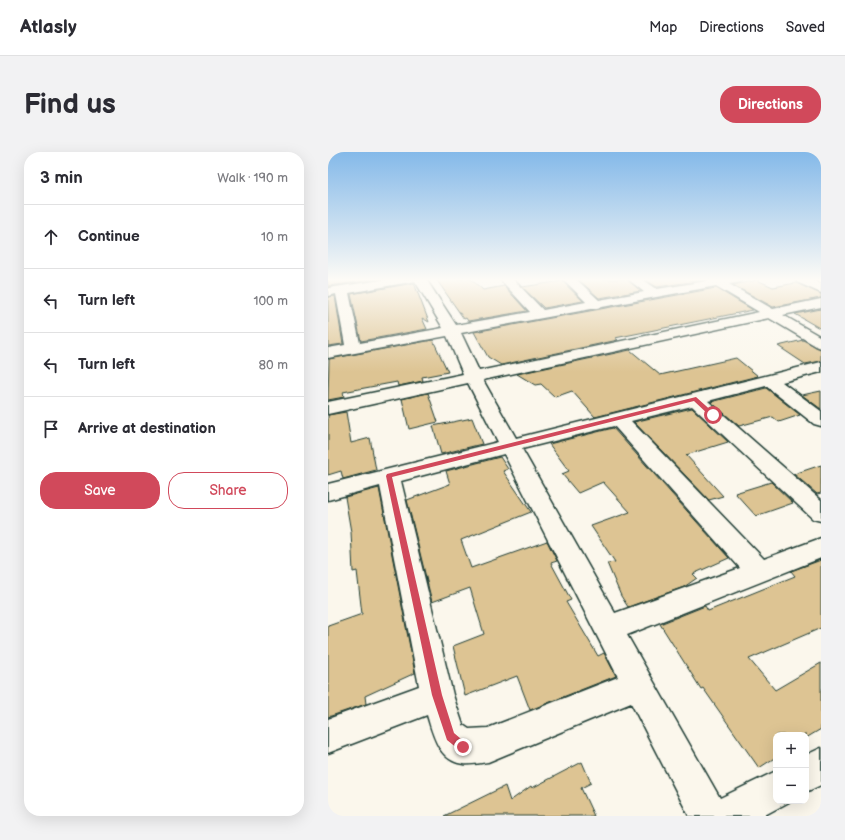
<!DOCTYPE html>
<meta charset="utf-8">
<style>
body{margin:0;font-family:"Balsamiq Sans",sans-serif;background:#f2f2f3;color:#2b2b33}
.controls{position:absolute;right:12px;bottom:12px;display:grid;overflow:hidden;border-radius:8px;box-shadow:0 4px 16px #0002}
.controls button{width:36px;height:36px;display:grid;place-items:center;padding:0;border:0;border-bottom:1px solid #e1e1e2;background:#fff;color:#2b2b33;font:20px sans-serif}
.stop{position:absolute;width:12px;height:12px;margin:-9px;border:3px solid #d1495b;border-radius:50%;background:#fff}
.stop.end{background:#d1495b;border-color:#fff;box-shadow:0 1px 4px #0008}
.list{margin:0;padding:0;list-style:none}
h2{display:flex;justify-content:space-between;align-items:center;height:52px;margin:0;padding:0 16px;font-size:17px}
h2 small{font-size:13px;font-weight:400;color:#7c7c81}
.list li{display:grid;grid-template-columns:26px 1fr auto;gap:12px;align-items:center;box-sizing:border-box;height:64px;padding:0 16px;border-top:1px solid #e1e1e2}
.list b{display:block;font-size:15px;white-space:nowrap}
.list em{font-size:13px;font-style:normal;color:#7c7c81}
.actions{display:flex;gap:8px;padding:12px 16px}
.actions a{flex:1;padding:9px 0;border:1px solid #d1495b;border-radius:16px;text-align:center;font-size:14px;color:#d1495b}
.actions .main{background:#d1495b;color:#fff}
.icon{flex:none;width:22px;height:22px;fill:none;stroke:currentColor;stroke-width:2;stroke-linecap:round;stroke-linejoin:round}
.map{position:relative;flex:none;width:493px;height:664px;overflow:hidden;border-radius:16px}
header{display:flex;align-items:center;gap:24px;box-sizing:border-box;height:56px;padding:0 20px;background:#fff;border-bottom:1px solid #e1e1e2}
header strong{font-size:19px}
nav{display:flex;gap:22px;margin-inline-start:auto;font-size:14px}
.intro{display:flex;align-items:center;justify-content:space-between;box-sizing:border-box;height:96px;padding:0 24px}
h1{margin:0;font-size:28px}
.button{padding:10px 18px;border-radius:16px;background:#d1495b;color:#fff;font-size:14px;font-weight:700}
main{display:flex;gap:24px;padding:0 24px}
aside{flex:1;background:#fff;border-radius:16px;box-shadow:0 4px 16px #0002}
.map>svg:first-child{display:block}
</style>
<header>
<strong>Atlasly</strong>
<nav><a>Map</a><a>Directions</a><a>Saved</a></nav>
</header>
<div class="intro"><h1>Find us</h1><a class="button">Directions</a></div>
<main>
<aside>
<h2>3 min<small>Walk · 190 m</small></h2>
<ul class="list">
<li><svg class="icon" aria-label="ahead" viewBox="0 0 24 24"><path d="M12 20V5M6 11l6-6 6 6"/></svg><div><b>Continue</b></div><em>10 m</em></li>
<li><svg class="icon" aria-label="left" viewBox="0 0 24 24"><path d="M17 20v-9H6M10 6l-5 5 5 5"/></svg><div><b>Turn left</b></div><em>100 m</em></li>
<li><svg class="icon" aria-label="left" viewBox="0 0 24 24"><path d="M17 20v-9H6M10 6l-5 5 5 5"/></svg><div><b>Turn left</b></div><em>80 m</em></li>
<li><svg class="icon" aria-label="arrive" viewBox="0 0 24 24"><path d="M6 21V4h12l-3 4 3 4H6"/></svg><div><b>Arrive at destination</b></div></li>
</ul>
<div class="actions"><a class="main">Save</a><a>Share</a></div>
</aside>
<div class="map">
<svg width="493" height="664" viewBox="0 0 493 664">
<rect width="100%" height="100%" fill="#fbf7ec"/>
<filter id="ink" filterUnits="userSpaceOnUse"><feTurbulence type="fractalNoise" baseFrequency=".025" numOctaves="2"/><feDisplacementMap in="SourceGraphic" scale="8" xChannelSelector="R" yChannelSelector="G"/><feConvolveMatrix kernelMatrix="1 2 1 2 8 2 1 2 1" color-interpolation-filters="sRGB"/></filter>
<g filter="url(#ink)">
<g fill="#ddc493" stroke="#1f3d34">
<polygon points="0,127 52,127 0,134"/>
<polygon points="108,127 143,127 155,138 176,134 199,159 140,169 138,166 136,167"/>
<polygon points="250,127 299,127 313,139 271,146"/>
<polygon points="316,127 373,127 375,128 329,135"/>
<polygon points="429,128 445,135 468,131 493,142 493,146 445,155 405,133"/>
<polygon points="234,129 255,149 216,156 194,135"/>
<polygon points="86,131 101,170 94,166 99,177 33,189 23,142"/>
<polygon points="388,136 425,158 287,186 290,188 173,213 160,205 146,180"/>
<polygon points="7,144 15,192 0,194 0,145"/>
<polygon points="493,157 493,177 467,162"/>
<polygon points="105,188 120,220 94,225 95,229 70,234 69,230 15,240 16,245 0,248 1,207"/>
<polygon points="475,188 493,197 493,209 477,212 450,194"/>
<polygon points="302,198 332,223 408,206 430,224 267,265 244,239 227,245 213,232 207,233 189,222"/>
<polygon points="438,236 472,263 451,270 445,265 411,274 383,250"/>
<polygon points="493,239 493,257 474,243"/>
<polygon points="100,241 110,270 81,277 74,247"/>
<polygon points="364,256 400,290 358,303 395,344 381,348 306,270"/>
<polygon points="18,260 23,291 42,286 48,318 15,327 13,319 0,323 0,263"/>
<polygon points="144,266 154,292 113,302 105,274"/>
<polygon points="285,276 401,406 365,422 369,426 356,435 300,455 293,444 279,411 287,410 263,374 302,360 275,330 250,341 234,322 241,319 221,292"/>
<polygon points="172,305 180,317 175,319 203,360 133,388 143,416 219,389 229,409 223,411 243,448 238,450 270,504 276,501 288,524 202,558 189,524 137,544 125,494 156,482 142,436 104,450 79,348 122,332 118,319"/>
<polygon points="493,313 493,341 489,342 466,322"/>
<polygon points="443,330 465,351 428,364 407,341"/>
<polygon points="51,336 87,521 37,544 38,552 0,565 0,474 34,462 29,419 25,420 23,380 17,345"/>
<polygon points="493,408 493,476 421,507 447,538 493,511 493,577 478,586 478,583 448,583 448,605 431,616 375,536 373,537 332,472 377,454 380,459 425,441 467,424 463,419"/>
<polygon points="254,610 263,631 253,636 266,664 116,664 177,634 182,649 203,634 204,636"/>
</g>
<g fill="none" stroke-linecap="round" stroke-linejoin="round">
<g stroke="#1f3d34" stroke-width="3">
<g id="minor">
<path d="M 61,127 L 98,127 L 128,173 L 202,160 L 172,127 L 185,127 L 215,158 L 258,150 L 235,127 L 248,127 L 271,148 L 316,140 L 300,127 L 314,127 L 329,137 L 379,129 L 378,127 L 414,127 L 412,130 L 401,132 L 445,157 L 493,147 L 493,155 L 455,163 L 493,185 L 493,196 L 488,194 L 441,166 L 155,228 L 188,286 L 493,210 L 493,220 L 454,230 L 493,259 L 493,274 L 486,272 L 438,234 L 380,249 L 493,348 L 493,369 L 485,367 L 364,254 L 303,269 L 436,407 L 493,386 L 493,406 L 299,483 L 392,646 L 448,619 L 448,649 L 461,650 L 435,664 L 361,664 L 303,551 L 160,610 C 152,611 143,613 135,612 C 111,609 105,583 99,563 L 0,601 L 0,567 L 91,534 L 52,334 L 0,348 L 0,332 L 170,290 L 140,231 L 0,262 L 0,250 L 135,222 L 119,184 L 0,206 L 0,196 L 17,193 L 8,142 L 0,144 L 0,136 ZM 87,129 L 115,176 L 32,191 L 21,141 ZM 388,134 L 431,160 L 151,219 L 133,181 ZM 286,274 L 412,416 L 287,461 L 194,297 ZM 176,302 L 290,525 L 160,576 L 141,577 L 135,573 L 125,543 L 73,329 Z"/>
<polygon points="467,127 482,127 493,132 493,141 469,130"/>
<polygon points="493,596 493,633 478,640 478,603"/>
</g>
</g>
<use href="#minor" fill="#fbf7ec" fill-rule="evenodd"/>
</g>
</g>
<linearGradient id="sky" x2="0" y2="1"><stop stop-color="#84b9e9"/><stop offset="0.58" stop-color="#fdfbf6"/><stop offset="1" stop-color="#fdfbf6" stop-opacity="0"/></linearGradient>
<rect width="493" height="220" fill="url(#sky)"/>
<polygon fill="#d1495b" points="368,245 387,262 387,265 383,265 366,249 64,325 114,543 126,581 139,592 140,595 139,599 135,601 119,588 104,543 58,324 59,322"/>
</svg>
<div class="controls">
<button>+</button>
<button>−</button>
</div>
<div class="stop" style="left:385px;top:263px"></div>
<div class="stop end" style="left:135px;top:595px"></div>
</div>
</main>
